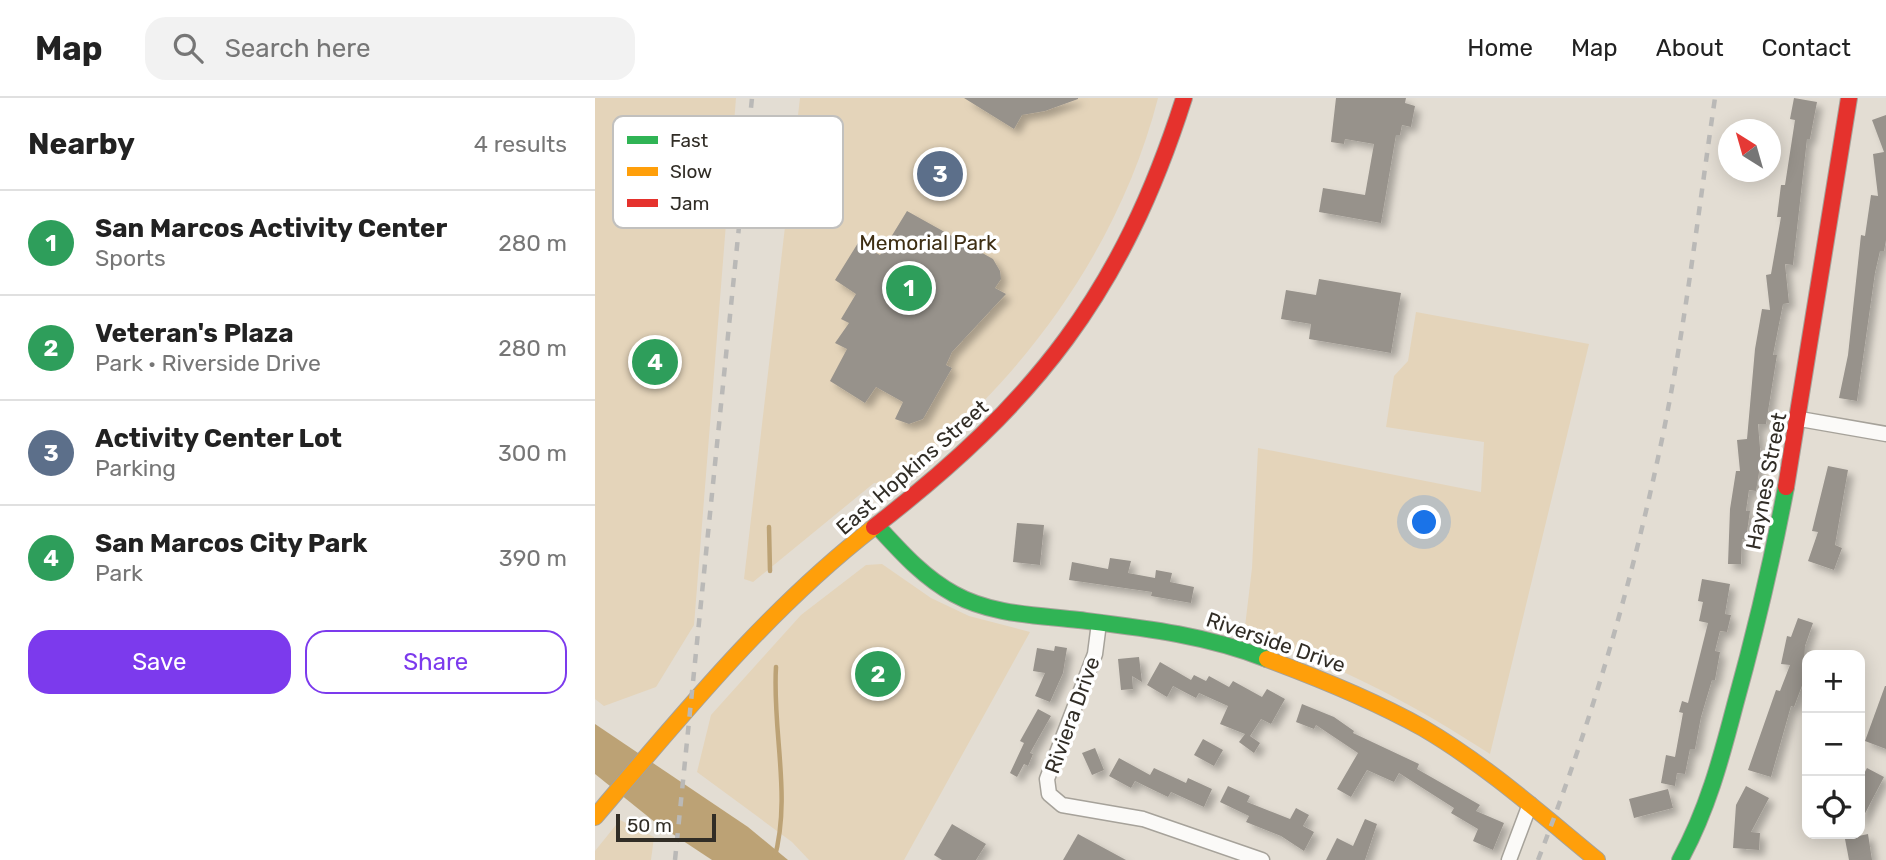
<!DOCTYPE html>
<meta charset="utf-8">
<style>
body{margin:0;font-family:Rubik,sans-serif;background:#f2f2f2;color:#222}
.controls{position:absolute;right:21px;bottom:21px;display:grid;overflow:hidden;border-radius:14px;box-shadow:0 4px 18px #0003}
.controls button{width:63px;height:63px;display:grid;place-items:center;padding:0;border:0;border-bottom:2px solid #e0e0e0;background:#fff;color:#222;font:35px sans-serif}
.compass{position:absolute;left:1123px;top:21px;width:63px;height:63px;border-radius:50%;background:#fff;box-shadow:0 4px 18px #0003;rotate:323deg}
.scale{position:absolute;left:21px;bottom:18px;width:100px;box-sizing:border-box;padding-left:7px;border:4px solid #312d26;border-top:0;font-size:19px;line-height:24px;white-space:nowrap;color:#312d26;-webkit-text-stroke:5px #fff;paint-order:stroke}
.you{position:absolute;left:830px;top:425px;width:24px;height:24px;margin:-18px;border:5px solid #fff;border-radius:50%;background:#1a73e8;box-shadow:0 0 0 10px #1a73e833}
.badge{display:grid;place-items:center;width:46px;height:46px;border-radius:50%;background:#7c3aed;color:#fff;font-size:23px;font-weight:700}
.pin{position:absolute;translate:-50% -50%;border:4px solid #fff;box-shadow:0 2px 7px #0006}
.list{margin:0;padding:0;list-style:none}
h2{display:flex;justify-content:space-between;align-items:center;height:91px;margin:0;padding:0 28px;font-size:30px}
h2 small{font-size:23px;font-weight:400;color:#767676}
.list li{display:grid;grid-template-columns:46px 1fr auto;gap:21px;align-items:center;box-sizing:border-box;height:105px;padding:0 28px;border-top:2px solid #e0e0e0}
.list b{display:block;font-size:26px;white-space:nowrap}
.list p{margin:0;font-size:23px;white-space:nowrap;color:#767676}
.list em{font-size:23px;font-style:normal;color:#767676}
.actions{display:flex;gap:14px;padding:21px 28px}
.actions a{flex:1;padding:16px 0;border:2px solid #7c3aed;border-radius:21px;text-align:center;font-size:24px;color:#7c3aed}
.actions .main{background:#7c3aed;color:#fff}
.icon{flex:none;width:38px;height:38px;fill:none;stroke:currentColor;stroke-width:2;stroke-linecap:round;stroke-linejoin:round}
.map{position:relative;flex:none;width:1291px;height:762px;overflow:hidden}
header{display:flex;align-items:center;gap:42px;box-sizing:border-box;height:98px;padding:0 35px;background:#fff;border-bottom:2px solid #e0e0e0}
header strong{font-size:33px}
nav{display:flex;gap:38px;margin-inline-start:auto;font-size:24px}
.search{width:490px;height:63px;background:#f2f2f2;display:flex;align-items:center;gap:18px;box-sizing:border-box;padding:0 24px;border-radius:21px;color:#767676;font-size:26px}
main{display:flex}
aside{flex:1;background:#fff}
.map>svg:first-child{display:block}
</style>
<header>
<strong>Map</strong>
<div class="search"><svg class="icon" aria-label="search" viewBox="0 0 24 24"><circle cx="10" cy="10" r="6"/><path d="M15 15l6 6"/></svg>Search here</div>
<nav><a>Home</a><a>Map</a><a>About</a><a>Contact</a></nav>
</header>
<main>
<aside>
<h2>Nearby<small>4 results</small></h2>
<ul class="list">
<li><span class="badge" style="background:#2e9e5b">1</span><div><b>San Marcos Activity Center</b><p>Sports</p></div><em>280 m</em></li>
<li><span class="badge" style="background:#2e9e5b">2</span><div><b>Veteran's Plaza</b><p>Park · Riverside Drive</p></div><em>280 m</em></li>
<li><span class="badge" style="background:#5c6f8a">3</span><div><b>Activity Center Lot</b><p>Parking</p></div><em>300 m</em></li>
<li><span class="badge" style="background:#2e9e5b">4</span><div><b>San Marcos City Park</b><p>Park</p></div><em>390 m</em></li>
</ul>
<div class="actions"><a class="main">Save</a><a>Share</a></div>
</aside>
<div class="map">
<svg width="1291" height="762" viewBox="0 0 1291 762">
<defs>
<filter id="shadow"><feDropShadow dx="5.5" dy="5.5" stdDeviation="3.5" flood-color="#0004"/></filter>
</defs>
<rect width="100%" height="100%" fill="#e3ddd3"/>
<g fill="#e4d4ba">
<polygon points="0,0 141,0 99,527 61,589 9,608 0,601"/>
<path d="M 205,0 L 563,0 C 529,133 447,256 344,345 C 330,357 315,374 300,383 C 294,386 285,385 279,385 L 158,484 L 149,481 Z"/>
<path d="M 821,214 L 994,246 L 895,656 C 817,605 738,563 649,537 L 657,470 L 663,350 L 886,394 L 889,344 L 791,329 L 799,278 L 813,263 Z"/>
<polygon points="287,466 336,500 374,518 435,534 309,762 214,762 197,744 102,674 116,617 206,517 271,467"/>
<polygon points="25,722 59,739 56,762 0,762 0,753"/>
</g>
<polygon fill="#bca275" points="0,626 153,729 193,762 117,762 61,725 0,676"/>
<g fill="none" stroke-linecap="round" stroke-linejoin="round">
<g stroke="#bca275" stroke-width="4.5">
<polyline points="174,429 175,473"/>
<path d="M 179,762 C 197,698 177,634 181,569"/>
</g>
</g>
<g fill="#97928b" filter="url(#shadow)">
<polygon points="369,0 483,0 483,1 450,13 427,17 419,31"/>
<polygon points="741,0 811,0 810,5 820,8 816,29 807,27 805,37 801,37 786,125 724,114 728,90 770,97 779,46 750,41 749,46 736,44"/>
<polygon points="1199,0 1222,4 1215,41 1212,41 1198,167 1190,166 1194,205 1188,206 1178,257 1182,257 1171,326 1163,326 1166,362 1161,393 1154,392 1151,413 1155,413 1151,441 1147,441 1146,466 1133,466 1135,411 1141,373 1145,373 1142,342 1152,341 1160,251 1167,211 1175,212 1171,177 1176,176 1186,119 1182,119 1186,87 1190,87 1200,22 1195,21"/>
<polygon points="1291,17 1291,142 1289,153 1285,153 1280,175 1262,303 1244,300 1253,257 1266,137 1270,138 1276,97 1283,98 1278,56 1289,54 1277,22"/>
<polygon points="312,113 398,161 405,173 406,181 400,190 411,196 357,254 351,267 357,270 328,321 314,326 300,321 308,304 281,289 270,305 235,283 252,251 240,245 254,225 246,221 261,196 240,182 263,145 285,157"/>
<polygon points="724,181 806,195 796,255 714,241 716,226 686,221 691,192 721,197"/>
<polygon points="1233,368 1253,372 1240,447 1247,450 1239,472 1213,463 1223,434 1217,433"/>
<polygon points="422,425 449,427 445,467 418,464"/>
<polygon points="515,460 536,463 533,475 560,480 561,472 577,475 575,484 599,489 596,505 556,498 557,494 474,482 477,464 513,471"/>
<polygon points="1107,481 1135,486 1130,516 1136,517 1132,534 1125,533 1120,553 1125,554 1120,582 1117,582 1106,619 1100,651 1095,651 1090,676 1082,675 1080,688 1066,685 1071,657 1080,659 1088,615 1084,614 1087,603 1093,605 1113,525 1104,523 1108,504 1103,503"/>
<polygon points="1203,520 1218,525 1210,548 1208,585 1199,609 1196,608 1176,679 1153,672 1181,592 1185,593 1195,567 1186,566 1192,538 1196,539"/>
<polygon points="460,548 472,550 468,575 455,604 440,598 450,575 438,573 442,550 459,553"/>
<polygon points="544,559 547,584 537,578 538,591 526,592 523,561"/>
<polygon points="565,564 596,582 599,577 611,583 614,578 634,589 638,583 667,599 672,591 690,601 676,626 666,621 655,638 665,645 659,655 644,644 650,636 625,626 633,608 604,595 601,600 578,588 572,599 552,587"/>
<polygon points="1290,588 1291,588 1291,651 1270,643"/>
<polygon points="707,606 739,619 759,633 758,635 824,666 822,671 885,707 881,713 909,725 898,752 878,743 883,731 856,715 859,710 804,675 799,684 772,672 756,699 742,691 763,655 721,627 719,631 701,624"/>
<polygon points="443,611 456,618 435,655 438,656 433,668 429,666 422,679 415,675 429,645 425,643"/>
<polygon points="608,641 628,652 619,668 599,657"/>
<polygon points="500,650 509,672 497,677 487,655"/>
<polygon points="524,660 555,677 559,670 591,685 593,680 617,691 609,709 576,694 573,699 540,683 536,690 514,678"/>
<polygon points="1272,670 1289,679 1265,725 1265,683"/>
<polygon points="633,688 655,698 652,704 695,721 701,710 714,717 708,728 719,734 709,753 686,738 651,724 654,718 625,704"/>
<polygon points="1151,688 1174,700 1156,734 1165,735 1164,752 1138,750 1141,707"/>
<polygon points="1073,691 1078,710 1039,720 1034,701"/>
<polygon points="770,721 782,726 770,762 731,762 742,740 758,748"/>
<polygon points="357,726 391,746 381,762 347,762 339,757"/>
<polygon points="483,736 531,762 468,762"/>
<polygon points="1273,736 1277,762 1254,762 1250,741"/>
</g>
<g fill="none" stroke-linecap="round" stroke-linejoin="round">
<g stroke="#a6a29a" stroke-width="17">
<g id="street">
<polyline points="1205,321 1291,336"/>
<polyline points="504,525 500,556 452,681 454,696 467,707 548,721 667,762"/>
<polyline points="914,762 935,706"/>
</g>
</g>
<g stroke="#a6a29a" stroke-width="18">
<g id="fast">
<path d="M 283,429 C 306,454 329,480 359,496 C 397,517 441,517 484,522 C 549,530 611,537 672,561"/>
<path d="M 1085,762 C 1112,713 1126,661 1140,607 C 1160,535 1177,463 1191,389"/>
</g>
</g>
<g stroke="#a6a29a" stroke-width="18">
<g id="slow">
<path d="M 672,561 C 726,581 778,602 828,630 C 891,667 946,716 1002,762"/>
<path d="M 0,719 C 88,616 172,512 279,429"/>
</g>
</g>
<g stroke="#a6a29a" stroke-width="18">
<g id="jam">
<polyline points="1191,389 1254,0"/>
<path d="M 279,429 C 440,305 527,195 589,0"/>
</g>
</g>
<use href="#street" stroke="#fbfaf8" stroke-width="14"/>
<use href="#fast" stroke="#30b455" stroke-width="16"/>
<use href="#slow" stroke="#ff9f0a" stroke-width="16"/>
<use href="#jam" stroke="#e5322d" stroke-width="16"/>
<g stroke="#bab9b7" stroke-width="4.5" stroke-dasharray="9 9" stroke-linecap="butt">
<polyline points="80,762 157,0"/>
<path d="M 943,762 C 996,626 1036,488 1066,346 C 1090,232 1103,115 1120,0"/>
</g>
</g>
<g text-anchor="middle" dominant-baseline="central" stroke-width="7" stroke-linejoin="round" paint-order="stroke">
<g font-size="21" fill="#3e2e13" stroke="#fff">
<text x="333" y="144">Memorial Park</text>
</g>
<g font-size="21" fill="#312d26" stroke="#fff">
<text transform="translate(317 369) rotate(-41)">East Hopkins Street</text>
<text transform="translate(1171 383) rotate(-79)">Haynes Street</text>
<text transform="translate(681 544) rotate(19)">Riverside Drive</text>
<text transform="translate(477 617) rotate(-70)">Riviera Drive</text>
</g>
</g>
<rect x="18" y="18" width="230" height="112" rx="10" fill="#fff" stroke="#c1c0be" stroke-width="2"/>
<rect x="32" y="38" width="31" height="8" fill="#30b455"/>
<rect x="32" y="69" width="31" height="9" fill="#ff9f0a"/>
<rect x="32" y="101" width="31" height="8" fill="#e5322d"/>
<g font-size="19" fill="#312d26">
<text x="75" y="49">Fast</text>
<text x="75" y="80">Slow</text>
<text x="75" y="112">Jam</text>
</g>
</svg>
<div class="controls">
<button>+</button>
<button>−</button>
<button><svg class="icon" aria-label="locate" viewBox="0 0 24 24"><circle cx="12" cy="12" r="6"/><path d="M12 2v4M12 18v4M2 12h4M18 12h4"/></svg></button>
</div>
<svg class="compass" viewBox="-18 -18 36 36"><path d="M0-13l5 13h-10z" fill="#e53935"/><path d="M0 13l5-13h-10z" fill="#767676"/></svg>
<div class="scale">50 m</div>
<div class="you"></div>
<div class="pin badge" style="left:314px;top:190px;background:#2e9e5b">1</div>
<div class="pin badge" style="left:283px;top:576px;background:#2e9e5b">2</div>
<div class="pin badge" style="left:345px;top:76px;background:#5c6f8a">3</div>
<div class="pin badge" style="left:60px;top:264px;background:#2e9e5b">4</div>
</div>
</main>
